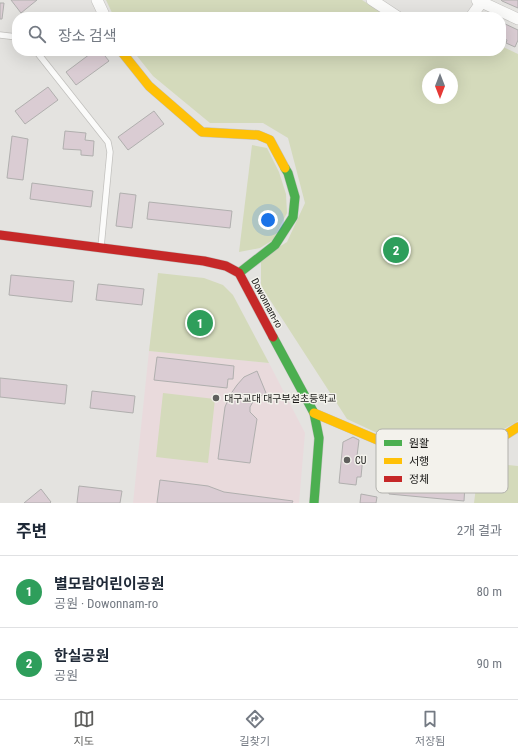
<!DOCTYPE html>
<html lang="ko">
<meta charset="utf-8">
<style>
body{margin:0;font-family:"Roboto Condensed","Noto Sans KR",sans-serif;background:#f2f2f3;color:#1f2937}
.compass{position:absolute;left:422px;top:68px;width:36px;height:36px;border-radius:50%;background:#fff;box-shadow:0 4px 16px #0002;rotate:180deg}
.you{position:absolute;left:268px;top:220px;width:14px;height:14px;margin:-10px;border:3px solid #fff;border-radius:50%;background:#1a73e8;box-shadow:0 0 0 6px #1a73e833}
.badge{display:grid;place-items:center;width:26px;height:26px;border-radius:50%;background:#5f5f5d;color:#fff;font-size:13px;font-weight:700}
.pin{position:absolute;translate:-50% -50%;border:2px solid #fff;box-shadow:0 1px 4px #0006}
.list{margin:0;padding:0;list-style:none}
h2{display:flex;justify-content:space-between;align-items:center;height:52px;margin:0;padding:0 16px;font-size:17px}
h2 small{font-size:13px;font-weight:400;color:#747a83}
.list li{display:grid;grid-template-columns:26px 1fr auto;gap:12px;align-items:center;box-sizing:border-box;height:72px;padding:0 16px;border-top:1px solid #e0e1e3}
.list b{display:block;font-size:15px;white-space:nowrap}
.list p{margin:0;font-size:13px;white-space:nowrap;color:#747a83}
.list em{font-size:13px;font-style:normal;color:#747a83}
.icon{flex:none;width:22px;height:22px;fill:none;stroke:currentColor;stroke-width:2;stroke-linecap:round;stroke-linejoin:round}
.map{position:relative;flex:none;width:518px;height:503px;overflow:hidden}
.search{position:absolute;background:#fff;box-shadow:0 4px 16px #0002;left:12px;right:12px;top:12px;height:44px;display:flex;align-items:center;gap:10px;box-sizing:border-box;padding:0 14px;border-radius:16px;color:#747a83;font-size:15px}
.sheet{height:196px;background:#fff}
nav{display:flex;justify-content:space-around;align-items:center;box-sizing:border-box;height:56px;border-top:1px solid #e0e1e3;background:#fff;font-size:11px;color:#747a83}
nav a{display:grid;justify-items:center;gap:2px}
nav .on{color:#5f5f5d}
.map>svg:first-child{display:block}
</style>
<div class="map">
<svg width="518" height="503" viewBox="0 0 518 503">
<rect width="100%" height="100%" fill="#e4e3e0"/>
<polygon fill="#e9dadc" points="149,351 269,363 305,433 299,503 133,503"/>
<g fill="#d4dabb" fill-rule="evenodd">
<polygon points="106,0 362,0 389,17 114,17"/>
<path d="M 501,46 L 518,54 L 518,421 L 483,441 L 440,449 L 388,438 L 347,419 L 261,286 L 261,258 L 287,242 L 305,203 L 288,138 L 263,123 L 210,123 L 153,76 L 133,51 L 501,51 ZM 428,74 L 452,74 L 452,98 L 428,98 Z"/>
<polygon points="252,145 267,148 279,172 286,194 287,213 273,240 260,248 239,252"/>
<polygon points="158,273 204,278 223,285 233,295 269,363 149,351"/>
<polygon points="163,393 215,399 208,463 156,457"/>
<polygon points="479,462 518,466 518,503 474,503"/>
</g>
<g fill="#daccd3" stroke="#b0afae">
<polygon points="11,0 37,0 21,13"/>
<polygon points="501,0 518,0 518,8 502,1"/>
<polygon points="0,3 4,3 2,19 0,19"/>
<polygon points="503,23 518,30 518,40 515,47 506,43 507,40 501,37 501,27"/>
<polygon points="94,51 101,51 109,61 76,85 66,72"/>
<polygon points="48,87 58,100 25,124 15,111"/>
<polygon points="154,111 164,124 128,150 118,137"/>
<polygon points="65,131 86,133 85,140 94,141 93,156 81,155 81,150 63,149"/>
<polygon points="12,136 28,139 23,180 7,178"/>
<polygon points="32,183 93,191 91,207 30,199"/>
<polygon points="120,193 136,195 132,228 116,226"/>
<polygon points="149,202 232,211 230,228 147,219"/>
<polygon points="11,275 74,281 72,302 9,295"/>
<polygon points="98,284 144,289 142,305 96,300"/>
<polygon points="157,357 234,366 233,379 228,379 227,388 154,380"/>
<polygon points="257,371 266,393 254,400 250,407 250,412 257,419 250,463 218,459 225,407 230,395 237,385 244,377"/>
<polygon points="0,378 67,385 65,404 0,397"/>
<polygon points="92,391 135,396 133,413 90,408"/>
<polygon points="353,437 359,440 357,456 363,456 361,477 357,477 356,485 339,483 343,442"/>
<polygon points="390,478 465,485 464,501 389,494"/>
<polygon points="160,480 208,486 224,492 293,501 292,503 157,503"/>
<polygon points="79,486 122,491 120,503 77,503"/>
<polygon points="41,489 51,502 50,503 24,503"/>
<polygon points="361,494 377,497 376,503 360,503"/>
</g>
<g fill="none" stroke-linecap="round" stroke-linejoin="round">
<g stroke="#c2c1be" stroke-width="7">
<g id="lane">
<polyline points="0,35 17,37"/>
<polyline points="36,51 108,142 110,152 101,247"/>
</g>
</g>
<g stroke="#c2c1be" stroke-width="12">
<g id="street">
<polyline points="97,0 105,17"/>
<polyline points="372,0 398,17"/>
<polyline points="477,0 518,19"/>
<polyline points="471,17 483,0"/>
</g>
</g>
<g stroke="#c2c1be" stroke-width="10">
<g id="fast">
<polyline points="239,273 275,245 293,217 295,197 288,173 285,168"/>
<polyline points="273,337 314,413 319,438 314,503"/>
</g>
</g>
<g stroke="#c2c1be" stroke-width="10">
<g id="slow">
<polyline points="121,51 149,86 202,132 258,135 270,140 285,168"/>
<polyline points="314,413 394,447 456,456 488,446 518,427"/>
</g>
</g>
<g stroke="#c2c1be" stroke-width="10">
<polyline id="jam" points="0,235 204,261 226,266 239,273 273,337"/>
</g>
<use href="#lane" stroke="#fbfbfa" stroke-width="5.5"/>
<use href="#street" stroke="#fbfbfa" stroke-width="11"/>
<use href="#fast" stroke="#4caf50" stroke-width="9"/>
<use href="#slow" stroke="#ffc107" stroke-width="9"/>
<use href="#jam" stroke="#c62828" stroke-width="9"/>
</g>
<g fill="#5f5f5d" stroke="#f3f2ec" stroke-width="1.5">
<circle cx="216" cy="398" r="4"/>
<circle cx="347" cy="460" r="4"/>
</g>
<g text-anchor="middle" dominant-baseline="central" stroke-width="3" stroke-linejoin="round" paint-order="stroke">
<g font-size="10" fill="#181816" stroke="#f3f2ec">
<text transform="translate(267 303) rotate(62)">Dowonnam-ro</text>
</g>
<g font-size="10" fill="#181816" stroke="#f3f2ec" text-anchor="start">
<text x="224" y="398">대구교대 대구부설초등학교</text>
<text x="355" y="460">CU</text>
</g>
</g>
<rect x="376" y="429" width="132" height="64" rx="6" fill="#f3f2ec" stroke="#b1b1ac" stroke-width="1"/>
<rect x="384" y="440" width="18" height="6" fill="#4caf50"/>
<rect x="384" y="458" width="18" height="6" fill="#ffc107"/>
<rect x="384" y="476" width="18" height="6" fill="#c62828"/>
<g font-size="11" fill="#181816">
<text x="409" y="447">원활</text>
<text x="409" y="465">서행</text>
<text x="409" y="483">정체</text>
</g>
</svg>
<svg class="compass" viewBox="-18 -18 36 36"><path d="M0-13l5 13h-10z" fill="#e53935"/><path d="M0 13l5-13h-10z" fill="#747a83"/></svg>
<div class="you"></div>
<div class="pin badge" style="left:200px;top:323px;background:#2e9e5b">1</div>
<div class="pin badge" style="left:396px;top:250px;background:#2e9e5b">2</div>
<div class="search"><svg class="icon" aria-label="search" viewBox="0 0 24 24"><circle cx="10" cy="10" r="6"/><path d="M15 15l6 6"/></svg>장소 검색</div>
</div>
<section class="sheet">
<h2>주변<small>2개 결과</small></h2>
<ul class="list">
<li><span class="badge" style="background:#2e9e5b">1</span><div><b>별모람어린이공원</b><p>공원 · Dowonnam-ro</p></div><em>80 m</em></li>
<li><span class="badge" style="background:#2e9e5b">2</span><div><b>한실공원</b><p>공원</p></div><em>90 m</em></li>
</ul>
</section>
<nav>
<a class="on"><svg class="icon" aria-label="map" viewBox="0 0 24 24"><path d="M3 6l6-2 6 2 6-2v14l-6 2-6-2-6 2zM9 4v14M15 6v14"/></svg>지도</a>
<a><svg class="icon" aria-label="directions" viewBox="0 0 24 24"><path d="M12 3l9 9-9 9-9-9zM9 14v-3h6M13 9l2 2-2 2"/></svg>길찾기</a>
<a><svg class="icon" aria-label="saved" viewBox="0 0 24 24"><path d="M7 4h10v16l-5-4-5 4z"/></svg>저장됨</a>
</nav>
